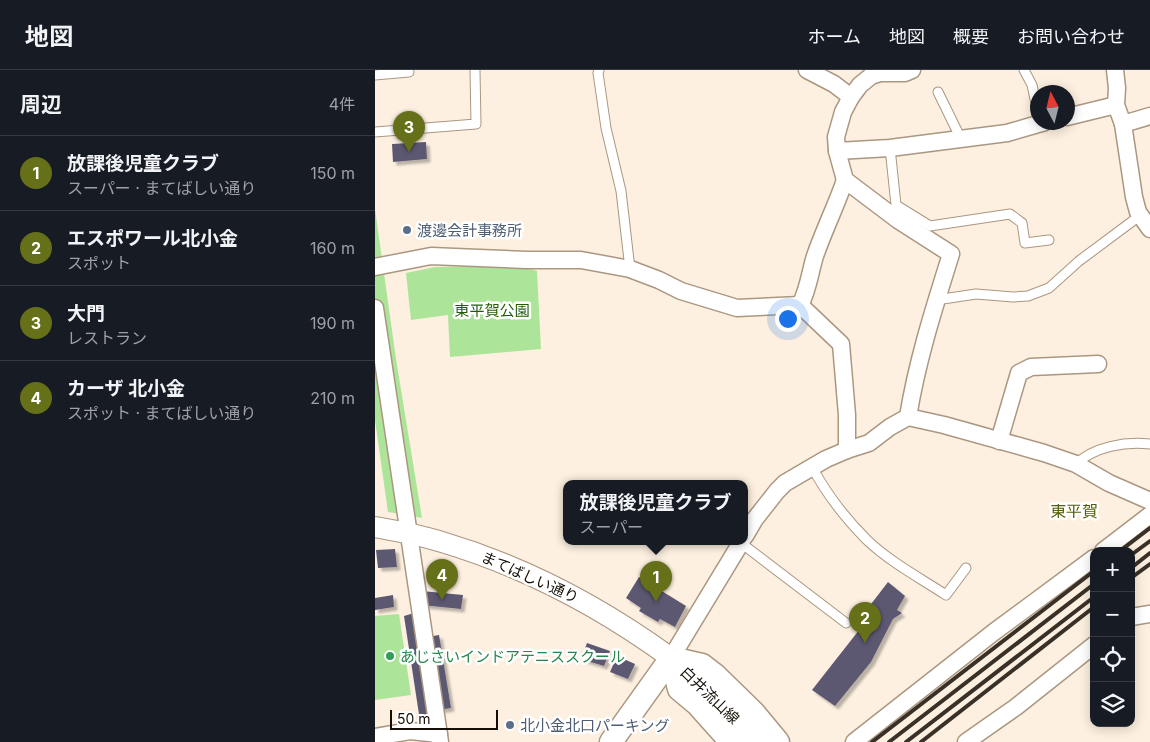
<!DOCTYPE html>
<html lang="ja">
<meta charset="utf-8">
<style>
body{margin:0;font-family:Inter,"Noto Sans JP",sans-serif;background:#20242c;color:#f1f3f6}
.controls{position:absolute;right:15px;bottom:15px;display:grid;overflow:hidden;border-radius:10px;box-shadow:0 2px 12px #0003}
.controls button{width:45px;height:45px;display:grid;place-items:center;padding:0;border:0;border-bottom:1px solid #363941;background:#171b24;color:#f1f3f6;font:25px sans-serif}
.compass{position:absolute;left:655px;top:15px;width:45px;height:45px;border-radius:50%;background:#171b24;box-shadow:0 2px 12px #0003;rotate:353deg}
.scale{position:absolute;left:15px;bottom:12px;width:108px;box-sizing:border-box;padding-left:5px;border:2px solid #150e06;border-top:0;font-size:14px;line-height:18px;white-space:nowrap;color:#150e06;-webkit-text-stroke:4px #fff;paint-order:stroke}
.you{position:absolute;left:412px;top:248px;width:18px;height:18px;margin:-12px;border:4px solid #fff;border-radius:50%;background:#1a73e8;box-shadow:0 0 0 8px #1a73e833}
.badge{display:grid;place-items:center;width:32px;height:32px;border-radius:50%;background:#667019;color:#fff;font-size:16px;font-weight:700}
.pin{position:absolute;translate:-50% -41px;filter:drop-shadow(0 1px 2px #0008)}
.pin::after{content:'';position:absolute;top:26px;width:18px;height:15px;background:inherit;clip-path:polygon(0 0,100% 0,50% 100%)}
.popup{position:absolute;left:188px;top:410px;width:185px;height:65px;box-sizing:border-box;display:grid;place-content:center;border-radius:10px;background:#171b24;filter:drop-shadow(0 1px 4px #0005);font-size:16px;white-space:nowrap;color:#9ea1a6}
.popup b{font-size:19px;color:#f1f3f6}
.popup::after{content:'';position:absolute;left:50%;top:100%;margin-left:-10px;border:10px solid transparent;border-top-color:#171b24}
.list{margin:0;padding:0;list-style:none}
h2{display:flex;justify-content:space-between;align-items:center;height:65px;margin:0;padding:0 20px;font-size:21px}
h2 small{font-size:16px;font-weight:400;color:#9ea1a6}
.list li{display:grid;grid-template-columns:32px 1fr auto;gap:15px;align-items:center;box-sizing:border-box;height:75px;padding:0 20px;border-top:1px solid #363941}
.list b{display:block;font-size:19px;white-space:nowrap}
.list p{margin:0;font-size:16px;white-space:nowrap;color:#9ea1a6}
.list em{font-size:16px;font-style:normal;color:#9ea1a6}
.icon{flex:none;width:28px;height:28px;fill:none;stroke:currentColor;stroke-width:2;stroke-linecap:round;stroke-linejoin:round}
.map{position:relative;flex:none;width:775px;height:672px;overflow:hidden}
header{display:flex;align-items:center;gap:30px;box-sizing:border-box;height:70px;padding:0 25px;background:#171b24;border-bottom:1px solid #363941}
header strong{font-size:24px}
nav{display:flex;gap:28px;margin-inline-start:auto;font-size:18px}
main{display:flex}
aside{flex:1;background:#171b24}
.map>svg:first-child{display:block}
</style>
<header>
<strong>地図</strong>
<nav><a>ホーム</a><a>地図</a><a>概要</a><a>お問い合わせ</a></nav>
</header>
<main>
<aside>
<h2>周辺<small>4件</small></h2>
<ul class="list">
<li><span class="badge">1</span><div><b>放課後児童クラブ</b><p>スーパー · まてばしい通り</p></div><em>150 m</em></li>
<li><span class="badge">2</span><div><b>エスポワール北小金</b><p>スポット</p></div><em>160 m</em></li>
<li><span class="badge">3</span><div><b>大門</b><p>レストラン</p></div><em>190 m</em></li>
<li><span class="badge">4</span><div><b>カーザ 北小金</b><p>スポット · まてばしい通り</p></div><em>210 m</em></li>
</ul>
</aside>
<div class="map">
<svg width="775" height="672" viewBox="0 0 775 672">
<defs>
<filter id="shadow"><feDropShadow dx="3.5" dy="3.5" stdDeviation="1" flood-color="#0004"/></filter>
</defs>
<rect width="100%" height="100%" fill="#fdf0e0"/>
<g fill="#ace499">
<polygon points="0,139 21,289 47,448 13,442 0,350"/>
<polygon points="108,196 147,197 162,201 166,279 75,287 73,245 36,250 31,203 60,197"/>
<polygon points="24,544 36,625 0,630 0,546"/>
</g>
<g fill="#5d5972" filter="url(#shadow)">
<polygon points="51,72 52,89 18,92 17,74"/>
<polygon points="20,479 22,497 3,498 1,480"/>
<polygon points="264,507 311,536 300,557 285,549 283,552 264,541 266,538 251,528"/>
<polygon points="513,512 530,526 522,540 527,543 518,549 496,592 460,636 437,620 488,555 483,551"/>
<polygon points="47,521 88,525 86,539 47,535"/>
<polygon points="18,525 19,537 0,540 0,528"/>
<polygon points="39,543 56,650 45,651 29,546"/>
<polygon points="64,565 76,638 63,640 52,567"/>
<polygon points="212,573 235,581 229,596 206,589"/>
<polygon points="242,586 260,594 253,609 235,602"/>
</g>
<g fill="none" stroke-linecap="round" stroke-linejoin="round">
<g stroke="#ab9780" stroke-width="11">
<g id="service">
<polyline points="224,0 223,3 231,58 246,121 255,199"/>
<polyline points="649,0 657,15 662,38"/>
<polyline points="0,5 34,2"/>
<polyline points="563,22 586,69"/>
<polyline points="0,62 101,54 100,0"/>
<polyline points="515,78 521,135 555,156 635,144 647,153 650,173 674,170"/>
<polyline points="561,230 601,224 638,227 653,226 674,218 704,191 759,150 767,147"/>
<path d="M 701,394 C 719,377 750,371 775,374"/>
<path d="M 437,397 C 451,423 471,449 492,470 C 515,492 545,508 571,525 L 591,498"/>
<polyline points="366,473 471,553"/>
</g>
</g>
<g stroke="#ab9780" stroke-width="19">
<g id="minor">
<polyline points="432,0 459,14 476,27"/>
<polyline points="740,0 742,18 741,35 748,54 759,127 763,142 775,159"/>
<polyline points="692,47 741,35"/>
<polyline points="748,54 775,46"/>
<polyline points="462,81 515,78 632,63 670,52"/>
<polyline points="0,197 56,186 151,190 206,190 255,199 284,210 306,221 362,238 425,235 466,274 472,345 472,380"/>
<path d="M 425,235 C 433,221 435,202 440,186 C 449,160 461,136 470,110"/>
<polyline points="0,238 65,672"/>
<polyline points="533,347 569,355 669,383 701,394 734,413 775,431"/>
<polyline points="624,371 644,303 656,297 723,294"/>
<path d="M 370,466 L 380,449 L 402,421 L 410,413 L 451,389 L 472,380 L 494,373 L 515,357 L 533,347 C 542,291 559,238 576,184 L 523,150 L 470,110 L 462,81 L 461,67 L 468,42 L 476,27 L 485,15 L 496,6 L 505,3 L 530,3 L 537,0"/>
<polyline points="728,481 775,445"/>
<polyline points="756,547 775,544"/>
<polyline points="296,588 367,471"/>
<polyline points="0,667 35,661 64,664"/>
<polyline points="479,672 619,562 719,488"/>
<polyline points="591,672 641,637 719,575"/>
</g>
</g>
<g stroke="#ab9780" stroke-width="22">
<path id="tertiary" d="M 0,457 C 22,461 45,465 67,472 C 151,497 226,537 296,588"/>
</g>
<g stroke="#ab9780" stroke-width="25">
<g id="secondary">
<polyline points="296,588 327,595 340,605 379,643 403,672"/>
<polyline points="296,588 304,619 322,634 356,672"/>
<polyline points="299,591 347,635 381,672"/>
<polyline points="236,672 296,588"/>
</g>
</g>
<use href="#service" stroke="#fff" stroke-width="9"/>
<use href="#minor" stroke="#fff" stroke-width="16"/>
<use href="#tertiary" stroke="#fff" stroke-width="20"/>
<use href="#secondary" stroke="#fff" stroke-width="22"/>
<g stroke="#393127" stroke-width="4">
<polyline points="745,481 775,458"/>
<polyline points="756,485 775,471"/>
<polyline points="756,498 775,483"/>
<polyline points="756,508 775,494"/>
<polyline points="497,672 719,501"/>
<polyline points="514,672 719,514"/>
<polyline points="531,672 719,527"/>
<polyline points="546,672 719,537"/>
</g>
</g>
<g fill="#5c6f8a" stroke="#fff" stroke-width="2">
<circle cx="32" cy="160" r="5"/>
<circle cx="135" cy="655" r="5"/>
</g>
<circle fill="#2e9e5b" stroke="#fff" stroke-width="2" cx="15" cy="586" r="5"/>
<g text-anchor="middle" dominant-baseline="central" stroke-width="5" stroke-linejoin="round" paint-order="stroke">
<g font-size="15" fill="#4e5e75" stroke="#fff" text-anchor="start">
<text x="42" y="160">渡邊会計事務所</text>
<text x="145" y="655">北小金北口パーキング</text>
</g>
<g font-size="15" fill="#245c06" stroke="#fff">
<text x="117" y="240">東平賀公園</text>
</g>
<g font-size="15" fill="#150e06" stroke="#fff">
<text transform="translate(155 507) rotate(24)">まてばしい通り</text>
<text transform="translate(335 625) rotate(44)">白井流山線</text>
</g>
<g font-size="15" fill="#27864d" stroke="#fff" text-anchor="start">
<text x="25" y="586">あじさいインドアテニススクール</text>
</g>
<g font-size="16" fill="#545e0b" stroke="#fff">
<text x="699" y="441">東平賀</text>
</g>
</g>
</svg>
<div class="controls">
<button>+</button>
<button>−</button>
<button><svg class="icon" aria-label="locate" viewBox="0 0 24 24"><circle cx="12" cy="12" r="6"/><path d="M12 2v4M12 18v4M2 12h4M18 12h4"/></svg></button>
<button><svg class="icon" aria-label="layers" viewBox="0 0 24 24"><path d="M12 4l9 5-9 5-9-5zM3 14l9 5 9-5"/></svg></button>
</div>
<svg class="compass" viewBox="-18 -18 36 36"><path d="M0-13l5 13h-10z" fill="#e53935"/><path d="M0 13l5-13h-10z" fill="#9ea1a6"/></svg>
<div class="scale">50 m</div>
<div class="you"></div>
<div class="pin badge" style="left:281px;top:532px">1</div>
<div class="popup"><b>放課後児童クラブ</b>スーパー</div>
<div class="pin badge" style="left:490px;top:573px">2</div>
<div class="pin badge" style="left:34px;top:82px">3</div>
<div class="pin badge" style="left:67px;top:530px">4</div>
</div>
</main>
